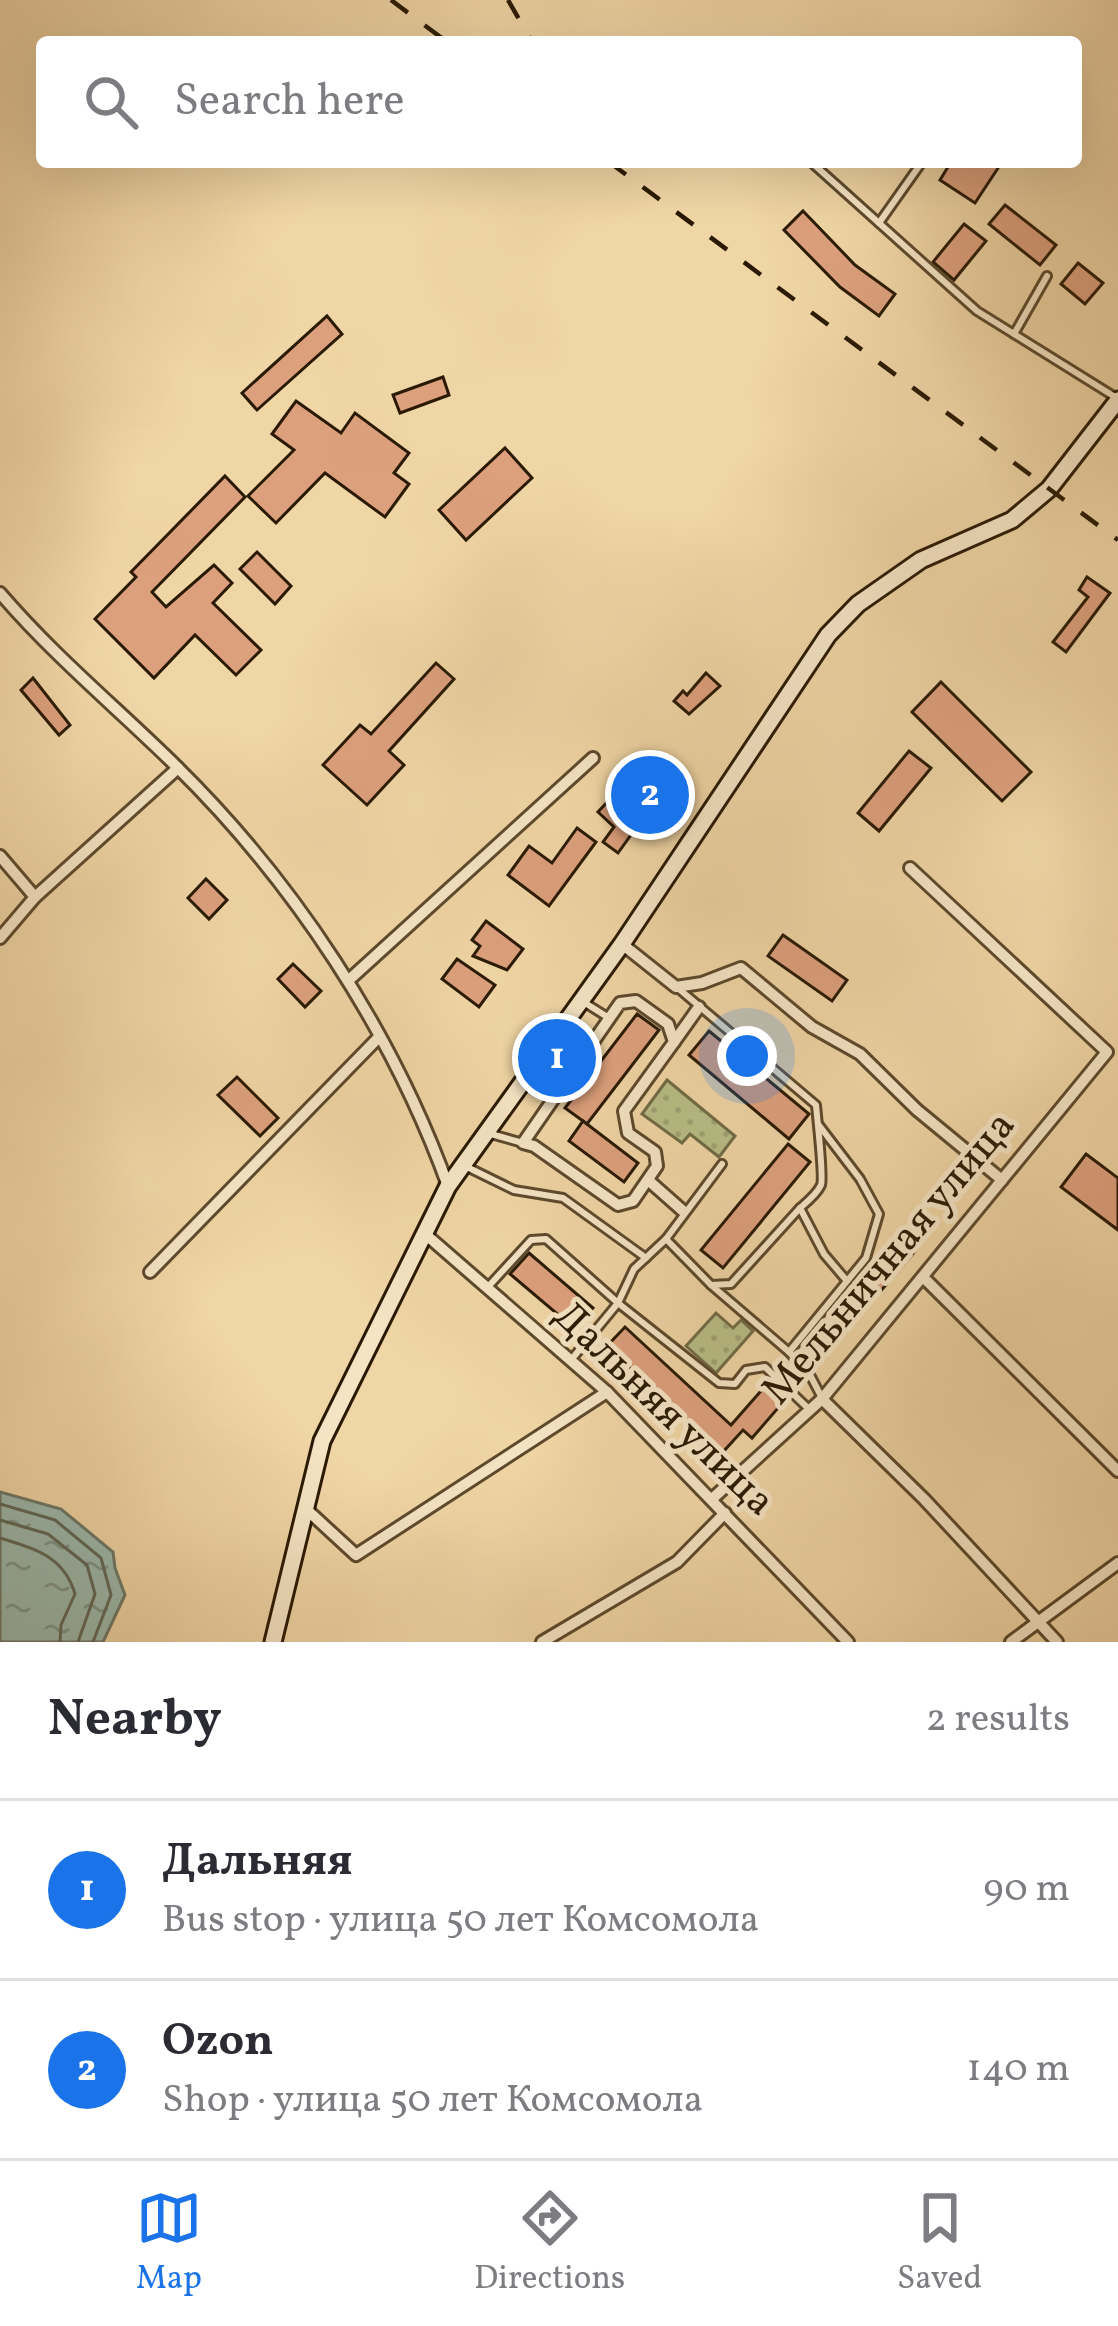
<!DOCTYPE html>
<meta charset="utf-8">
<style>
body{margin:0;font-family:Vollkorn,serif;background:#f7f7f7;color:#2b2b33}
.you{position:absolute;left:747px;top:1056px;width:42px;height:42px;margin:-30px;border:9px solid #fff;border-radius:50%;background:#1a73e8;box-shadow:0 0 0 18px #1a73e833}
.badge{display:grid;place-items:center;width:78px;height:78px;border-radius:50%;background:#1a73e8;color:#fff;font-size:39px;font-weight:700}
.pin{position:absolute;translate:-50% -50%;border:6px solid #fff;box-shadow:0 3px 12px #0006}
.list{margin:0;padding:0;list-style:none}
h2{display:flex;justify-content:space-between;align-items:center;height:156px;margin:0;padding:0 48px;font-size:51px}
h2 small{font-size:39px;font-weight:400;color:#7c7c81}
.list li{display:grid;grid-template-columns:78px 1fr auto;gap:36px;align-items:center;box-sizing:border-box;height:180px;padding:0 48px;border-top:3px solid #e1e1e2}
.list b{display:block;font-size:45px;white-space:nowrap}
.list p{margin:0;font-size:39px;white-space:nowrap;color:#7c7c81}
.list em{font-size:39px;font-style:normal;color:#7c7c81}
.icon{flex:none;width:66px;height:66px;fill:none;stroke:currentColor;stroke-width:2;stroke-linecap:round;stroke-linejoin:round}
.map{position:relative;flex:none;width:1118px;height:1642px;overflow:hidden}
.search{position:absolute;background:#fff;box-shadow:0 12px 48px #0002;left:36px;right:36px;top:36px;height:132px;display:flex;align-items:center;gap:30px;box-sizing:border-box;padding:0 42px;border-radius:12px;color:#7c7c81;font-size:45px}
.sheet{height:516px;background:#fff}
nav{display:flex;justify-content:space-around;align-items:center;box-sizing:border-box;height:168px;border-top:3px solid #e1e1e2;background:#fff;font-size:33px;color:#7c7c81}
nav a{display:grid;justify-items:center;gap:6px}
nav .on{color:#1a73e8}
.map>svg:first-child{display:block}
</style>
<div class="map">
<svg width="1118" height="1642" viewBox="0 0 1118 1642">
<defs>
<pattern id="park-dots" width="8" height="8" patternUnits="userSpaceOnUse" patternTransform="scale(3)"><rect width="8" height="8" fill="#b8bd87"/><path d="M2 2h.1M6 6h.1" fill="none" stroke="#9ea273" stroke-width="1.8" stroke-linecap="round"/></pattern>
<pattern id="water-ripples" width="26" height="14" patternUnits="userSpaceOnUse" patternTransform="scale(3)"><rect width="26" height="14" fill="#9bb8ac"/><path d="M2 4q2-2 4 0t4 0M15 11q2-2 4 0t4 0" fill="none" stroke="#7f958a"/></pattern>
</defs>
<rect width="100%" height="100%" fill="#f0d5a5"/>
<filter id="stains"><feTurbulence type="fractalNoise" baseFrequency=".00167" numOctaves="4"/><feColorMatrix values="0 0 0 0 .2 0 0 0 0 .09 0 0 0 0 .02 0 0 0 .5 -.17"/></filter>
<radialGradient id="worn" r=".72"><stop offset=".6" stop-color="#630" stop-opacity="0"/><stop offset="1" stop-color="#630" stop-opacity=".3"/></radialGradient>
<g fill="url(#park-dots)" stroke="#716c46" stroke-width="3">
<polygon points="667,1080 735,1136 719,1157 690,1134 682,1143 642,1114"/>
<polygon points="716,1313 733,1328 741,1320 753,1331 716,1373 686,1346"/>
</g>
<polygon fill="url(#water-ripples)" stroke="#6e7969" stroke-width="3" points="0,1492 61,1509 113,1552 115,1568 125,1595 103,1642 0,1642"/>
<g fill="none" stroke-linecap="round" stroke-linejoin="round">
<g stroke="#626958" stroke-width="3">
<polyline points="0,1504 55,1520 101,1558 111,1595 93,1642"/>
<polyline points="0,1520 48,1534 87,1565 95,1594 78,1642"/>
<path d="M 0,1538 C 35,1549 64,1556 75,1594 L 61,1625 L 60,1642"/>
</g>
</g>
<g fill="#dda07d" stroke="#2a1a04" stroke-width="3">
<polygon points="951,162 1002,162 975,203 940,180"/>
<polygon points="1005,205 1056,245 1040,265 989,224"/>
<polygon points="803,211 855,265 895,294 879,316 840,287 784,230"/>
<polygon points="964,224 986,241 954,280 933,262"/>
<polygon points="1078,263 1103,283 1085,304 1061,284"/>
<polygon points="327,316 342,334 257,410 242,393"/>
<polygon points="443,377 449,395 400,413 393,395"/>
<polygon points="296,401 341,433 355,413 409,453 394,473 409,484 385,517 325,473 276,523 248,496 294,450 272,434"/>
<polygon points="505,448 532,478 466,540 439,510"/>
<polygon points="225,476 245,497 152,592 166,607 214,565 232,583 213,603 261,650 236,675 195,635 154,678 95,619 136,577 131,572"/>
<polygon points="257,552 291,586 275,604 240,569"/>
<polygon points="1087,577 1110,593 1066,652 1053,642 1088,597 1079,590"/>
<polygon points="436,663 454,679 389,751 404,765 367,805 323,765 360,725 371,734"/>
<polygon points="706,673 720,686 689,714 674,701 683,691 687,695"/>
<polygon points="33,678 70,725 59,735 21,690"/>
<polygon points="941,682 1031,772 1002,801 912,712"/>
<polygon points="909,751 931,768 879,831 858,813"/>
<polygon points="623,785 636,797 644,786 658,797 618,853 603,842 614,827 598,812"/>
<polygon points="577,828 596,842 549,906 508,875 529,846 552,863"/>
<polygon points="206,879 227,900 209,919 188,898"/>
<polygon points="486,921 523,949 507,970 473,956 480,946 472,940"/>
<polygon points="783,935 847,980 832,1001 768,956"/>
<polygon points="457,959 495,985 479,1007 442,979"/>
<polygon points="293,964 321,991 305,1007 278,979"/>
<polygon points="637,1014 659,1030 587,1124 565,1108"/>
<polygon points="709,1031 809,1114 789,1139 689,1055"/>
<polygon points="237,1077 278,1118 260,1136 218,1095"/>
<polygon points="583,1121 638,1163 624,1182 569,1141"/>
<polygon points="788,1144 810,1162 723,1268 701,1250"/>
<polygon points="1086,1154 1118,1178 1118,1230 1061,1187"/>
<polygon points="905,1239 917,1249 820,1361 809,1351"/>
<polygon points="529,1253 593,1308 575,1329 510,1274"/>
<polygon points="625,1327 731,1425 767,1384 785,1400 752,1438 743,1430 722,1453 607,1346"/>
</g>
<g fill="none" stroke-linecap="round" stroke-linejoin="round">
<g stroke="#5c492c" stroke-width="12">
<g id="lane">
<polyline points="811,162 977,311 1115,397"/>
<polyline points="879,223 922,162"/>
<polyline points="1014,334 1047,276"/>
<path d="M 679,989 L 816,1105 C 817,1118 824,1177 821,1185 C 817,1194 807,1202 800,1208 L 824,1254 L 847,1281"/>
<polyline points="582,1001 609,1018"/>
<polyline points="818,1124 860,1179 879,1214 866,1258 789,1352 809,1373 821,1396"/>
<polyline points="491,1134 523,1143"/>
<polyline points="465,1166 514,1190 563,1198 646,1258"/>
<polyline points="666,1239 711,1285 731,1284 800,1208"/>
<polyline points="711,1285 789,1352"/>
<polyline points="487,1288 531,1240 546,1239 618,1303 719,1383 735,1384 746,1370 765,1367 811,1411"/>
<polyline points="571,1360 618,1303 634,1269 666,1239 722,1164"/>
</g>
</g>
<g stroke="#5c492c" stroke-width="16">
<g id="street">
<path d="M 0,593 C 54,656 117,708 176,766 C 294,882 392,1031 448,1186"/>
<polyline points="0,856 35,897"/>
<polyline points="0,938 35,897 178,768"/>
<polyline points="622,944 676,987 702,983 741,968 812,1027 860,1054 917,1110 1002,1180"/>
<polyline points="350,979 593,758"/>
<polygon points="636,1001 668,1024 674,1042 624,1111 628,1133 655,1152 657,1166 633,1201 618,1205 534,1146 523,1143 620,1003"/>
<polyline points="674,1042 699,1007"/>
<polyline points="648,1180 683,1211"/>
<polyline points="424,1233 607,1392 848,1642"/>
<polyline points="150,1272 378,1038"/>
<polyline points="923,1277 1118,1471"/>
<polyline points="822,1399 924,1499 1057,1642"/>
<polyline points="712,1499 822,1399 1107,1052 910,868"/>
<polyline points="306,1509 356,1555 607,1392"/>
<polyline points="542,1642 677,1562 725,1513"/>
<polyline points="1011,1642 1118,1563"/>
</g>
</g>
<g stroke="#2a1a04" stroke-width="21">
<polyline id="secondary" points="273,1642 322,1441 448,1186 622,944 828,635 858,604 921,560 1012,520 1049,489 1118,400"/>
</g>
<use href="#lane" stroke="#f5e4c4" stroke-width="6"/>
<use href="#street" stroke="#f5e4c4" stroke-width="10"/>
<use href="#secondary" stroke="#f5e4c4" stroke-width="15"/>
<g stroke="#2a1a04" stroke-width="4.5" stroke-dasharray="21 21" stroke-linecap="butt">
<polyline points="391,0 447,42"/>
<polyline points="508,0 532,42"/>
<polyline points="609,162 1118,540"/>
</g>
</g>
<g text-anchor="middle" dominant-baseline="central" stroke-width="10" stroke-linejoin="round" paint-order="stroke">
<g font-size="42" fill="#2a1a04" stroke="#f5e4c4">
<text transform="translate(890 1259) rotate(-50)">Мельничная улица</text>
<text transform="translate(663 1410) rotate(44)">Дальняя улица</text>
</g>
</g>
<rect width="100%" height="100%" filter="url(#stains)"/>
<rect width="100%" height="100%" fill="url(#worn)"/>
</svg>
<div class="you"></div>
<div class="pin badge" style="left:557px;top:1058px">1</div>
<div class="pin badge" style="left:650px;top:795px">2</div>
<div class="search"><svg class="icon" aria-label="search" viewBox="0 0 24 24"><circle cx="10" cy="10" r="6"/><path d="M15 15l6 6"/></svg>Search here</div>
</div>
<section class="sheet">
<h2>Nearby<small>2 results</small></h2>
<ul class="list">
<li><span class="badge">1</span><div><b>Дальняя</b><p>Bus stop · улица 50 лет Комсомола</p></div><em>90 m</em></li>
<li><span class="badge">2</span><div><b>Ozon</b><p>Shop · улица 50 лет Комсомола</p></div><em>140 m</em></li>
</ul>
</section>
<nav>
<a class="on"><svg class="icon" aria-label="map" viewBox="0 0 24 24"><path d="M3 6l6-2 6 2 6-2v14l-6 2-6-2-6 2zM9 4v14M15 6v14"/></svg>Map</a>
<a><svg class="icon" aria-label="directions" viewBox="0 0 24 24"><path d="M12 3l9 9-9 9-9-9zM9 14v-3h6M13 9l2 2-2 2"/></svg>Directions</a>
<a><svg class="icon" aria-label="saved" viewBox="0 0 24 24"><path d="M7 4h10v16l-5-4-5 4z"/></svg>Saved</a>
</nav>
